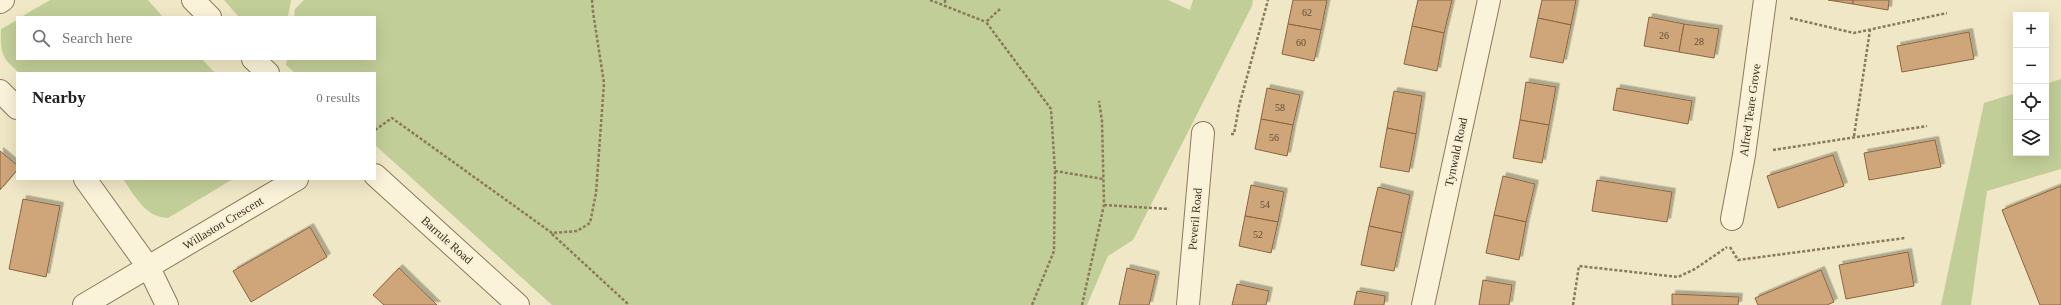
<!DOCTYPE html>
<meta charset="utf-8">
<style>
body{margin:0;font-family:"Times New Roman",serif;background:#f2f2f2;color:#222}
.controls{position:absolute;right:12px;top:12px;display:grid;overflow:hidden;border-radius:0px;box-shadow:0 4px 16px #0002}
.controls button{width:36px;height:36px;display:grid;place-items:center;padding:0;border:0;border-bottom:1px solid #e0e0e0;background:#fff;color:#222;font:20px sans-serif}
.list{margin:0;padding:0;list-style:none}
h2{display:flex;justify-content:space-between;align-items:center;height:52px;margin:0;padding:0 16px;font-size:17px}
h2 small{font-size:13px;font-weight:400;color:#767676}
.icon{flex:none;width:22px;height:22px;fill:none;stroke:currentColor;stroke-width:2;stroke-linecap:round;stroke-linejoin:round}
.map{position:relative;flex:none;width:2061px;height:305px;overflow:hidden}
.search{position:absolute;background:#fff;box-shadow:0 4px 16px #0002;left:16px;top:16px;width:360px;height:44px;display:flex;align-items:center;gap:10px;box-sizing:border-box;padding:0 14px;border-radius:0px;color:#767676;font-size:15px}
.panel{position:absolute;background:#fff;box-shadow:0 4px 16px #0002;left:16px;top:72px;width:360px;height:108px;border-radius:0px}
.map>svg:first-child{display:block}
</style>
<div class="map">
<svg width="2061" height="305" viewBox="0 0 2061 305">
<defs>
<filter id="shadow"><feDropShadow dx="3.5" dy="-3.5" stdDeviation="0" flood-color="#0004"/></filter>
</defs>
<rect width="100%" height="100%" fill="#efe7c5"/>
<g fill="#c2ce98">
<polygon points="50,0 148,0 163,17 21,17"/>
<polygon points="224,0 291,0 288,17 239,17"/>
<polygon points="304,0 1168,0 1190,10 1193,0 1253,0 1252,6 1133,240 1108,256 1087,305 552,305 375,145 375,73 295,73 286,65 287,59 375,59 375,17 294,17 295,9"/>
<path d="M 17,20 L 17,59 L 202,59 L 215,73 L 20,73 C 2,59 0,53 1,29 Z"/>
<polygon points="2061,79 2061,169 1987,191 1971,305 1941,305 1984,103 2016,93 2016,153 2046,153 2046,84"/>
<path d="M 123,179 L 233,179 L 168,218 C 145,217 135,196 123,179 Z"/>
</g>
<g fill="#cfa67a" stroke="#8b653f" filter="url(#shadow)">
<polygon points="1293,0 1327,0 1321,30 1288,24"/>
<polygon points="1418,0 1452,0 1444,33 1412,26"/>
<polygon points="1542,0 1576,0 1571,25 1538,18"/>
<polygon points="1828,0 1853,0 1853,4"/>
<polygon points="1853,0 1889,0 1888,10 1853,4"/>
<polygon points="1649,17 1684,24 1679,52 1644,46"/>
<polygon points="1538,18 1571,25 1563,63 1530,57"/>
<polygon points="1288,24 1321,30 1314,61 1282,54"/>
<polygon points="1684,24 1719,29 1714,58 1679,52"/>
<polygon points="1412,26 1444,33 1437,71 1404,64"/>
<polygon points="1969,32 1974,59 1902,72 1897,46"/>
<polygon points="1526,82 1556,87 1549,125 1520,120"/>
<polygon points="1267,88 1300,95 1293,125 1261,119"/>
<polygon points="1617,88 1692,101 1688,124 1613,110"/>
<polygon points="1394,91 1422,96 1416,134 1387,128"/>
<polygon points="1261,119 1293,125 1287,156 1255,149"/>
<polygon points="1520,120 1549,125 1542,163 1513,158"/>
<polygon points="1387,128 1416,134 1409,172 1380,167"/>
<polygon points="1935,140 1941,167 1869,180 1864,153"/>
<polygon points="0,151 17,165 17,170 0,190"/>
<polygon points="1833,155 1844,186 1778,208 1767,176"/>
<polygon points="1503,176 1535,184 1526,222 1494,215"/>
<polygon points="1597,180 1672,192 1667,222 1592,211"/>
<polygon points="1251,185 1284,192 1278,222 1245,216"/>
<polygon points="2061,186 2061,305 2040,305 2002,210"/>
<polygon points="1378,187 1410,195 1402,233 1369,226"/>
<polygon points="23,199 60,206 46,277 9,269"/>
<polygon points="1494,215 1526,222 1519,260 1486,253"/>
<polygon points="1245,216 1278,222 1271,253 1239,246"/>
<polygon points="1369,226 1402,233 1394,271 1361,265"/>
<polygon points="310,227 327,257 251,302 233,271"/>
<polygon points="1908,252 1914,286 1846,299 1839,265"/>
<polygon points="399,268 437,305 384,305 373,295"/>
<polygon points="1127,268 1156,275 1149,305 1119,305"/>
<polygon points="1821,270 1834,302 1827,305 1758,305 1755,298"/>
<polygon points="1483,280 1512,285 1509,305 1479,305"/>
<polygon points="1237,284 1269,291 1266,305 1232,305"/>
<polygon points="1357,291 1385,296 1384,305 1354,305"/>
<polygon points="1672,294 1739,297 1738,305 1672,305"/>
</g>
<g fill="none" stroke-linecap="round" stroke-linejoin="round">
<g stroke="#8b795a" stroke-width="24">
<g id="street">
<polyline points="193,0 210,17"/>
<polyline points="0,2 3,0"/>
<polyline points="253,59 268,73"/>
<polyline points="0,91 17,108"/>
<polyline points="375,175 518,305"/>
<polyline points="85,179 149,268 167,305"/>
<polyline points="1732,219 1744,155 1765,0"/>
<polyline points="84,305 297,179"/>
<polyline points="1188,305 1203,133"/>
<polyline points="1423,305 1489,0"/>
</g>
</g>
<g stroke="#8b795a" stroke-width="2.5" stroke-dasharray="3 2" stroke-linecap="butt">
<polyline points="930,0 986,22"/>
<polyline points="945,0 945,5"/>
<polyline points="1000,9 986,22 1051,109 1055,171 1054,251 1032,305"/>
<polyline points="1790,18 1854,33 1947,13"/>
<polyline points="375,130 392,118 552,233 577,231 590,223 596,193 604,83 593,12 592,0"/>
<polyline points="1231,134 1234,134 1239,106 1268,0"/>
<polyline points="1854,136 1870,30"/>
<polyline points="1773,150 1927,126"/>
<polyline points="1055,171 1103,179"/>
<polyline points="1104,205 1169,209"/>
<polyline points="552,234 629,305"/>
<polyline points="1730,247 1738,260 1905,238"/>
<polyline points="1082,305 1104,205 1102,121 1099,101"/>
<polyline points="1573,305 1579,266 1678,277 1695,269 1727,247"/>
</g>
<use href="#street" stroke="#faf3d9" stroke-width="22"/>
</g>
<g text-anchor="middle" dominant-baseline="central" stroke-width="4" stroke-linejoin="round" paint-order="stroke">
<g font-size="10" fill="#604d36">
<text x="1307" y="12">62</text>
<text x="1664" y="35">26</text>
<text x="1699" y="41">28</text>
<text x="1301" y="42">60</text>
<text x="1280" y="107">58</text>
<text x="1274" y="137">56</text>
<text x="1265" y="204">54</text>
<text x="1258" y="234">52</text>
</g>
<g font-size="12" fill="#3b2f1f" stroke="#f7f0d5">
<text transform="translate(1750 110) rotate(-82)">Alfred Teare Grove</text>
<text transform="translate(1456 152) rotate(-78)">Tynwald Road</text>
<text transform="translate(1195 219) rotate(-85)">Peveril Road</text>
<text transform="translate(223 223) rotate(-31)">Willaston Crescent</text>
<text transform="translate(447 240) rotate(42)">Barrule Road</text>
</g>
</g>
</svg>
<div class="controls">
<button>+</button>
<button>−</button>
<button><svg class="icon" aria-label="locate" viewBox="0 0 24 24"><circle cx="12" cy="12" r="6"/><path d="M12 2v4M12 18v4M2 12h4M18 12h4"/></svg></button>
<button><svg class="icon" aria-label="layers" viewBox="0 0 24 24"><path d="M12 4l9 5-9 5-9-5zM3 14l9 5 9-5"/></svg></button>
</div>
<div class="search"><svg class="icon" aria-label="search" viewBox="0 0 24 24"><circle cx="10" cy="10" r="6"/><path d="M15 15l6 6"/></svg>Search here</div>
<section class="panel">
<h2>Nearby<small>0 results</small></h2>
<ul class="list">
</ul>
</section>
</div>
